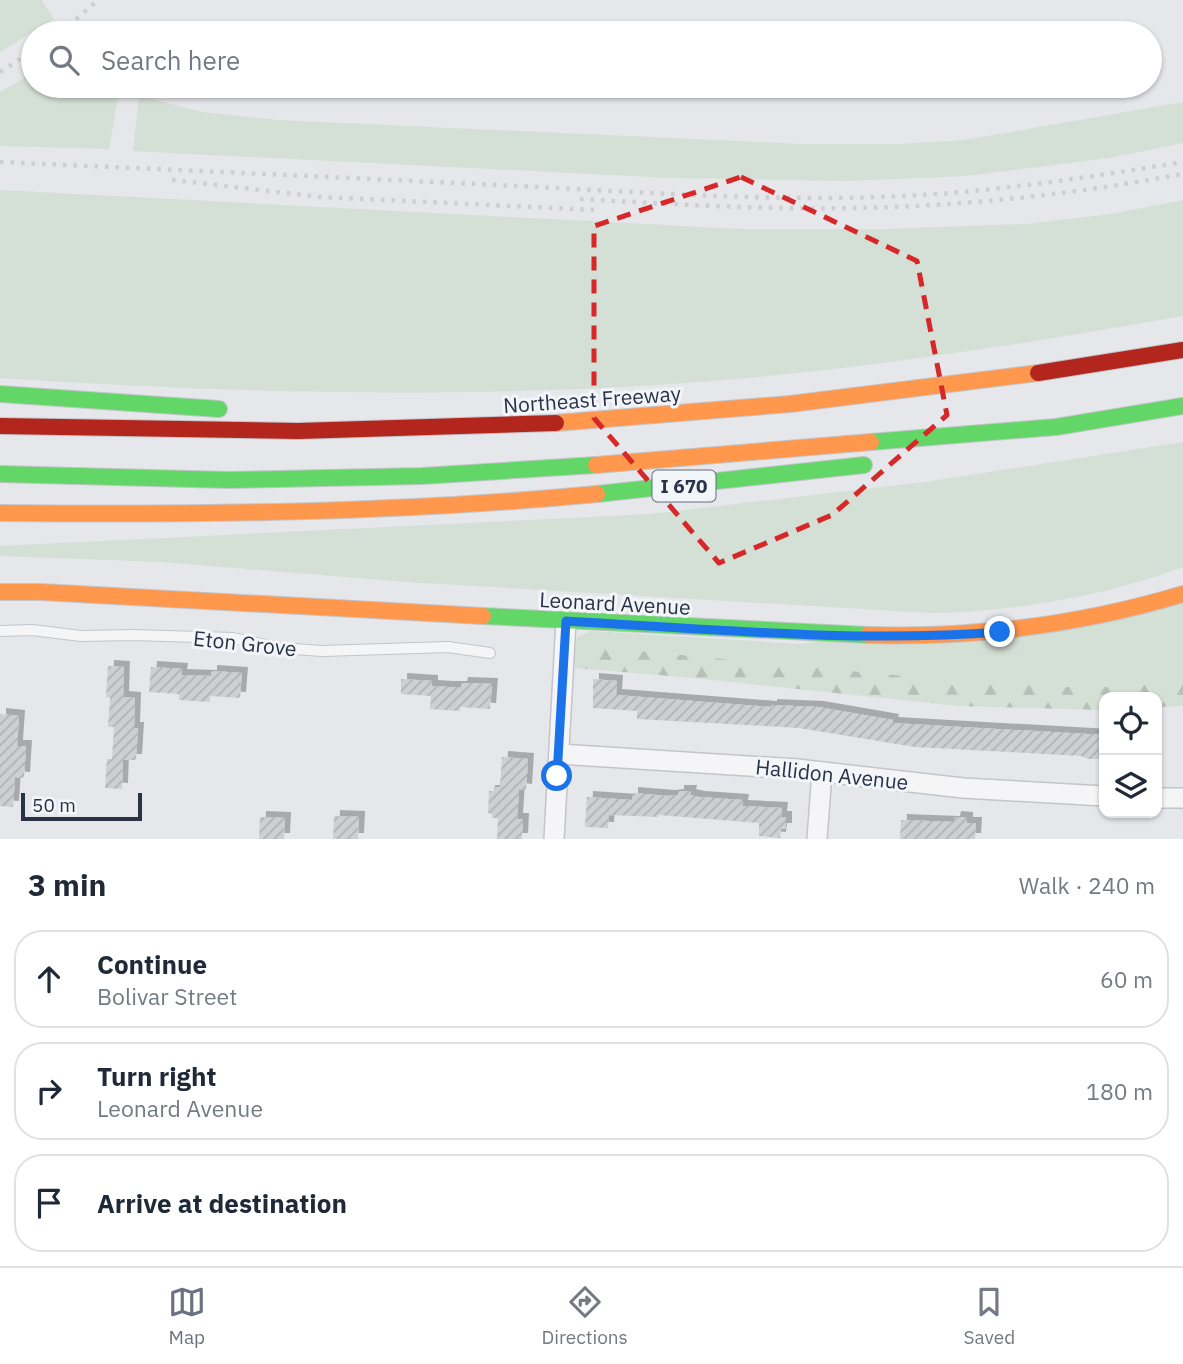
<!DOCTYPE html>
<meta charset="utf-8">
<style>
body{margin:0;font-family:"IBM Plex Sans",sans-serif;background:#f2f2f3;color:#1f2937}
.controls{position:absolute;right:21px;bottom:21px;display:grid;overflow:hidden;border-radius:14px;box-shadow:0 2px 5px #0004}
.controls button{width:63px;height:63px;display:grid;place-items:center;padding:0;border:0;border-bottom:2px solid #e0e1e3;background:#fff;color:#1f2937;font:35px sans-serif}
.scale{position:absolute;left:21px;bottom:18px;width:121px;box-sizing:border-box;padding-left:7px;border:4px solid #293247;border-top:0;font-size:19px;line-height:24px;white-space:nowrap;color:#293247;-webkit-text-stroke:5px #f3f6f9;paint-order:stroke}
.stop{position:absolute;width:21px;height:21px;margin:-16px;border:5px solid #1a73e8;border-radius:50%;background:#fff}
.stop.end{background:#1a73e8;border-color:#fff;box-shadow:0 2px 7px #0008}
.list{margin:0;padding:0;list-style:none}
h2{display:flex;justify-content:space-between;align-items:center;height:91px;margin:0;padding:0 28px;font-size:30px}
h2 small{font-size:23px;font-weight:400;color:#747a83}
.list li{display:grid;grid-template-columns:46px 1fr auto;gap:21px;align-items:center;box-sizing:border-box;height:98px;margin:0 14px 14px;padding:0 14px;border:2px solid #e0e1e3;border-radius:28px}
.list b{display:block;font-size:26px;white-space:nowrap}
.list p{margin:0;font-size:23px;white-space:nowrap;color:#747a83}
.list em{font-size:23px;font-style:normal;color:#747a83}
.icon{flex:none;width:38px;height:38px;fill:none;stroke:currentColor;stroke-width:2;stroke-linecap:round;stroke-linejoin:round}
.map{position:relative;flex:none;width:1183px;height:839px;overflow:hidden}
.search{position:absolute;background:#fff;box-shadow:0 2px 5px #0004;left:21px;right:21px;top:21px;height:77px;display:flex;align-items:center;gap:18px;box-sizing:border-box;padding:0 24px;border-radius:38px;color:#747a83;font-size:26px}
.sheet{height:427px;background:#fff}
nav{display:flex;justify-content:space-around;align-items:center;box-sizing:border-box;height:98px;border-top:2px solid #e0e1e3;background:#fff;font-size:19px;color:#747a83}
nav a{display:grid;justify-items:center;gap:4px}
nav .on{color:#6b7180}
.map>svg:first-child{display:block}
</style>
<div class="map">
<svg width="1183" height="839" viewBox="0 0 1183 839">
<defs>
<pattern id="forest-firs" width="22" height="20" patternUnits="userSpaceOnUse" patternTransform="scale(1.75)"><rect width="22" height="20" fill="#d4dfd5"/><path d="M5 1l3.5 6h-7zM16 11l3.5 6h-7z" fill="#b6c0b8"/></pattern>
<pattern id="building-hatch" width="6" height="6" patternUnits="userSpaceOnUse" patternTransform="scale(1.75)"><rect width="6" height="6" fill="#cecfd3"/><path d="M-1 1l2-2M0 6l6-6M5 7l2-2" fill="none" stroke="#b1b2b6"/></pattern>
<filter id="shadow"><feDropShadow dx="6" dy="-6" stdDeviation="0" flood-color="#0004"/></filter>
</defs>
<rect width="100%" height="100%" fill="#e5e7eb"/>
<g fill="#d4dfd5">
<polygon points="0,0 42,0 54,19 0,52"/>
<polygon points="33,73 33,86 120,86 109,149 0,146 0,92"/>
<polygon points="139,96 203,112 277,120 801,144 900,144 965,140 1183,102 1183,143 1109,158 965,176 847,181 670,178 133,151"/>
<path d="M 0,190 L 740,229 L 886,229 L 1026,224 L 1111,214 L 1183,200 L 1183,316 C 1018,345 853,371 686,383 C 457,399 229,393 0,378 Z"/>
<path d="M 1183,442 L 1183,567 C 1106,596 1012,612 930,613 L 407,582 L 162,562 L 0,556 L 0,546 L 650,514 L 925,482 Z"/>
<polygon points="1183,602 1183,680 1126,687 1064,687 937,679 584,646 575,652 577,637 591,631 798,644"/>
</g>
<polygon fill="url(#forest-firs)" points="584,646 937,679 1064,687 1126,687 1183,680 1183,706 1157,707 1157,697 1104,697 1104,710 959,706 694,678 575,668 575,652"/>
<g fill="url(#building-hatch)" filter="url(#shadow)">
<polygon points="108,666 124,667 123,697 135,698 134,728 138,728 136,760 123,760 122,789 105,788 107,759 112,759 114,727 108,727 110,697 106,697"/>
<polygon points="151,667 182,669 181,675 211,676 211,671 242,673 240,698 210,696 210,702 179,700 179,694 149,692"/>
<polygon points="401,679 432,681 432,686 447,687 461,687 462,683 492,684 490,709 460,707 460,711 430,709 431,696 401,694"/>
<polygon points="593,679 617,681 616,695 771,707 771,705 818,707 893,720 892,723 1104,735 1104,759 1089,759 1081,756 915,747 799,728 637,719 637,711 593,708"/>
<polygon points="0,714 19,716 17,746 26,746 24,778 15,777 13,807 0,806"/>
<polygon points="502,757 528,759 526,790 519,789 517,819 523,819 522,839 497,839 498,818 492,818 492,814 488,813 489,791 494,791 494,787 500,787"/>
<polygon points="678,791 691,791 690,795 699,797 743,800 742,806 782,808 781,817 786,817 786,829 781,829 780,838 759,836 759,823 658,815 658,817 609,815 608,828 585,827 587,797 632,800 632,793 669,796 678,795"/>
<polygon points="334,816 359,817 358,839 333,839"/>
<polygon points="260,817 285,818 284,839 259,839"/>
<polygon points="955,817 967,818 967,823 976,823 975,839 900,839 901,820 954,822"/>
</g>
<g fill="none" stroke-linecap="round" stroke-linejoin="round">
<g stroke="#c3c5c9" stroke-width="12">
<polyline id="lane" points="0,631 32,630 81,636 133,635 233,638 280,648 322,651 448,647 490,653"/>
</g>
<g stroke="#c3c5c9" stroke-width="22">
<g id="street">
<polyline points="559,754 797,769 963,788 1104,796"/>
<polyline points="1157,798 1183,798"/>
<polyline points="554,839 566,621"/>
<polyline points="817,839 822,772"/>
</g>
</g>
<g stroke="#c3c5c9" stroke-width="18">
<g id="fast">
<polyline points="0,394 219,409"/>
<polyline points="871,442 1056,427 1183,406"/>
<polyline points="0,474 228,480 422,476 596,465"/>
<polyline points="597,494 864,465"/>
<polyline points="483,616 868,635"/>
</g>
</g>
<g stroke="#c3c5c9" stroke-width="18">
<g id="slow">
<polyline points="556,423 790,404 1038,373"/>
<polyline points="596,465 871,442"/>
<path d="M 0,513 C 200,515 398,513 597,494"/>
<polyline points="0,592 41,592 483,616"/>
<path d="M 868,635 C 975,638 1080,625 1183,594"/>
</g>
</g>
<g stroke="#c3c5c9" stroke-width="18">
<g id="jam">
<polyline points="1038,373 1183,350"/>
<polyline points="0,426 298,431 556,423"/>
</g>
</g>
<use href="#lane" stroke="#f5f5f7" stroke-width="10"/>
<use href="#street" stroke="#f5f5f7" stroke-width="19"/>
<use href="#fast" stroke="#63d668" stroke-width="16"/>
<use href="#slow" stroke="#ff974d" stroke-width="16"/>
<use href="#jam" stroke="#b3261e" stroke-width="16"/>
<g stroke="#cecfd2" stroke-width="4.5" stroke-dasharray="3.5 7" stroke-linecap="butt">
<polyline points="60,33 98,0"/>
<polyline points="0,72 33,51"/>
<path d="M 0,162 C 179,170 357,178 536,187 C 658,193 782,202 905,196 C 999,191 1091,177 1183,162"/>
<polyline points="172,180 321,197 594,210"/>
<path d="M 580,199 C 672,204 764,210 856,208 C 965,206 1075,194 1183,174"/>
</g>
</g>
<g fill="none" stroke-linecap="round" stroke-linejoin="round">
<path stroke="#1a73e8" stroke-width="9" d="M 557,776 L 566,621 C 710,629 856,643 1000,632"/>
</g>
<path fill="none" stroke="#d62828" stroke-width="5" stroke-dasharray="14 9" stroke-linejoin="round" d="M 741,177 L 917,261 L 947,415 L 832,515 L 719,563 L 594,418 L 594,226 Z"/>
<g text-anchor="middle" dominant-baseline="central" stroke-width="6" stroke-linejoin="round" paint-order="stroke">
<rect fill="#f3f6f9" stroke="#666d7c" stroke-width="2" x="652.5" y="470.5" width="63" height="31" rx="5"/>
<g font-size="19" font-weight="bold" fill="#293247">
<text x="684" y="486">I 670</text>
</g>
<g font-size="21" fill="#293247" stroke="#f3f6f9">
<text transform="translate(592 399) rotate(-4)">Northeast Freeway</text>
<text transform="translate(615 603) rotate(3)">Leonard Avenue</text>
<text transform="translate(245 643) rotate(6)">Eton Grove</text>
<text transform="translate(832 774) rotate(6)">Hallidon Avenue</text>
</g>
</g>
</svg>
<div class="controls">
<button><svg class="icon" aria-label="locate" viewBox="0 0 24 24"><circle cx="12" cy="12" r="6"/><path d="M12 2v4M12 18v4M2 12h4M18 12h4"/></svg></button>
<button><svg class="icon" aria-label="layers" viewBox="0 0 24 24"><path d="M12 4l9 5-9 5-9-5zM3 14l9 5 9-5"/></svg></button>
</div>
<div class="scale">50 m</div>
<div class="stop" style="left:557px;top:776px"></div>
<div class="stop end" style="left:1000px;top:632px"></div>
<div class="search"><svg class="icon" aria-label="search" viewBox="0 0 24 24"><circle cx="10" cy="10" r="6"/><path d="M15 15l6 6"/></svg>Search here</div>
</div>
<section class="sheet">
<h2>3 min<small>Walk · 240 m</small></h2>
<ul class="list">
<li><svg class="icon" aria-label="ahead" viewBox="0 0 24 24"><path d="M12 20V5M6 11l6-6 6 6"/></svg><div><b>Continue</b><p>Bolivar Street</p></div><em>60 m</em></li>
<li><svg class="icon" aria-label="right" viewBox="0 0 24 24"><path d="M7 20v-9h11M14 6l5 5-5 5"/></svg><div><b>Turn right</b><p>Leonard Avenue</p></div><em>180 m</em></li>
<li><svg class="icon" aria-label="arrive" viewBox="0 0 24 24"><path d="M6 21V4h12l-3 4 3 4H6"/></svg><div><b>Arrive at destination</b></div></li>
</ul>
</section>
<nav>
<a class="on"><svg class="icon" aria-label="map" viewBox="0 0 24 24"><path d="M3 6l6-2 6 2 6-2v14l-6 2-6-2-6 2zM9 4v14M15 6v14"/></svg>Map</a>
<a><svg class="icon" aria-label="directions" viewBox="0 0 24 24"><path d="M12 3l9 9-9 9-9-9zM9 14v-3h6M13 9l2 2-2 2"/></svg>Directions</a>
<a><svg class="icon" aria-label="saved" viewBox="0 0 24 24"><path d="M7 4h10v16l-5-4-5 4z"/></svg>Saved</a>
</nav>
